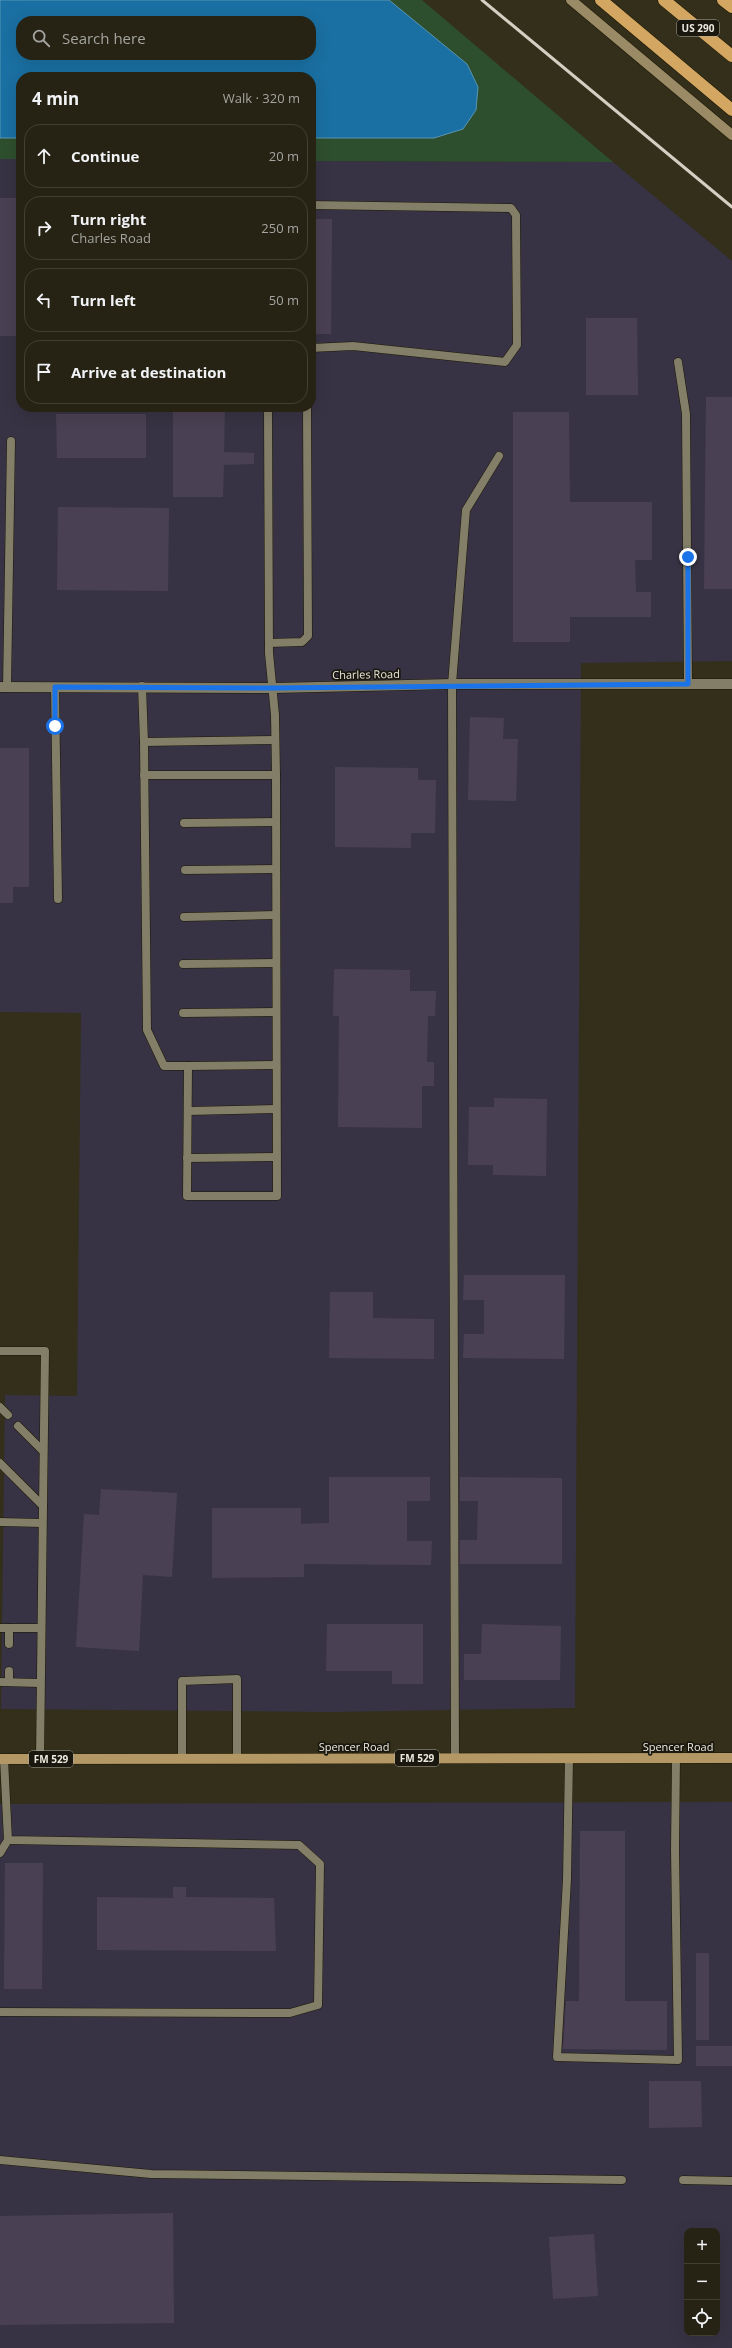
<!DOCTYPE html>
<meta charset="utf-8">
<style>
body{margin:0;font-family:"Open Sans",sans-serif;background:#322f22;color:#f1f3f6}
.controls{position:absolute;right:12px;bottom:12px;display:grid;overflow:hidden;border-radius:8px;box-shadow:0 4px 16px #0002}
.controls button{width:36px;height:36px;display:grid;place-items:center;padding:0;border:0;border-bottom:1px solid #424034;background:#262314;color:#f1f3f6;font:20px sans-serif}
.stop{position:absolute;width:12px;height:12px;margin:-9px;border:3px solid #1a73e8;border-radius:50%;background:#fff}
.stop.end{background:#1a73e8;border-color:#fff;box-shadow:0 1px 4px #0008}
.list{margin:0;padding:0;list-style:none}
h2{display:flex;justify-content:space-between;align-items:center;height:52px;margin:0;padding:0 16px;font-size:17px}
h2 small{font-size:13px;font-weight:400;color:#a4a4a0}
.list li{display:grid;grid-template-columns:26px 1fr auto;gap:12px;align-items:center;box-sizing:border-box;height:64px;margin:0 8px 8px;padding:0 8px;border:1px solid #424034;border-radius:16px}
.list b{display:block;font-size:15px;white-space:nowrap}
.list p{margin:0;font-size:13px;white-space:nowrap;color:#a4a4a0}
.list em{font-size:13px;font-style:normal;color:#a4a4a0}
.icon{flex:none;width:22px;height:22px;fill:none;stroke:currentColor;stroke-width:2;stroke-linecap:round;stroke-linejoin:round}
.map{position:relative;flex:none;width:732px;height:2348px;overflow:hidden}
.search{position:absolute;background:#262314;box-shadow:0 4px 16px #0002;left:16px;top:16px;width:300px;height:44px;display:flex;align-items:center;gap:10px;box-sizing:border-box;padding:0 14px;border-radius:16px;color:#a4a4a0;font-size:15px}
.panel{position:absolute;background:#262314;box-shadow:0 4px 16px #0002;left:16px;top:72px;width:300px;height:340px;border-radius:16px}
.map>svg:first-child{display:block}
</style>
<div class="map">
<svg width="732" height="2348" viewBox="0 0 732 2348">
<rect width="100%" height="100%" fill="#332f1b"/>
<g fill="#383344" fill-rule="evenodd">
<polygon points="0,159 21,159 21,407 311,407 311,161 613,162 732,261 732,661 581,663 575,1708 331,1712 1,1709 5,1395 77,1396 81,1013 0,1012"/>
<path d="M 732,1802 L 732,2348 L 0,2348 L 0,1804 ZM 687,2231 L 717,2231 L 717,2333 L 687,2333 Z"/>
</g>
<path fill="#2e4f2e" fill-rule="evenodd" d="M 0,0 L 422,0 L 613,162 L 311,161 L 311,77 L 21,77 L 21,159 L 0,159 ZM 21,21 L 311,21 L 311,55 L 21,55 Z"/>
<path fill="#1a70a2" stroke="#5995b4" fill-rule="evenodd" d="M 0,0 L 389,0 L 467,64 L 478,87 L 476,110 L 463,129 L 434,138 L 311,138 L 311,77 L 21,77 L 21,138 L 0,138 ZM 21,21 L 311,21 L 311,55 L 21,55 Z"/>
<g fill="#4a4053">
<rect x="0" y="198" width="19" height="138"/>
<polygon points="311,219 332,219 331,334 311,334"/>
<polygon points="586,318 637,318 638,395 586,395"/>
<polygon points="706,397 732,397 732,589 704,589"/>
<polygon points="173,407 225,407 224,452 254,453 254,464 224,465 223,497 173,497"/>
<polygon points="513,412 569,412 570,502 652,502 652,560 635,560 636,592 651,592 651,617 570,617 570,642 513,642"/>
<polygon points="56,414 146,414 146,458 57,458"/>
<polygon points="58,507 169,508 168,591 57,590"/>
<polygon points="470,717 504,718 503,739 518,739 516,801 468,800"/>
<polygon points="0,748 29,748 29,887 13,887 13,903 0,903"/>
<polygon points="335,767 418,768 418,780 436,780 435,833 411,833 411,848 335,847"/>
<polygon points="334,969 410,970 410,991 436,991 435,1016 428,1016 427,1062 434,1062 434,1086 422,1086 422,1128 338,1127 339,1016 333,1016"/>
<polygon points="494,1098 547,1099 546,1176 493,1175 493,1165 468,1165 469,1107 494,1107"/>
<polygon points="464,1275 565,1275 564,1359 463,1358 464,1334 484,1334 484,1300 463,1300"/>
<polygon points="330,1292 373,1292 373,1318 434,1319 434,1359 329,1358"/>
<polygon points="329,1477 430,1477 430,1501 407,1501 407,1541 432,1541 431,1565 304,1564 304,1577 212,1578 212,1508 301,1508 301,1524 329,1523"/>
<polygon points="460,1477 562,1478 562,1564 460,1564 460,1540 477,1540 478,1501 460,1501"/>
<polygon points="101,1489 177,1493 172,1577 143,1575 139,1651 76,1647 84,1514 99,1515"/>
<polygon points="327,1624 423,1624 423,1684 392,1684 392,1671 326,1671"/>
<polygon points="482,1624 561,1626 560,1680 464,1680 464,1654 481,1654"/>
<polygon points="580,1831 625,1831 625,2001 667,2001 667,2050 563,2049 566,2001 579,2001"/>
<polygon points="5,1863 43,1863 42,1989 4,1989"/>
<polygon points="173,1887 186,1887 186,1897 274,1898 276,1951 97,1950 97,1897 173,1898"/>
<rect x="696" y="1953" width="13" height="87"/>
<rect x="696" y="2046" width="36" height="20"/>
<polygon points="649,2081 701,2081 702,2127 649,2128"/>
<polygon points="173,2213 174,2323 0,2325 0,2216"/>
<polygon points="594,2234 598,2296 553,2299 549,2237"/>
</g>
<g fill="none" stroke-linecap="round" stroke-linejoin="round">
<g stroke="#1b1704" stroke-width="9">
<g id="service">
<polyline points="311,205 511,208 516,215 517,345 505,362 353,346 311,348"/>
<polyline points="678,362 686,414 688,684"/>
<polyline points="269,643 302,642 308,636 307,407"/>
<polyline points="142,686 144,742 147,1030 164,1066 188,1066 187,1196 277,1196 276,775 275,715 269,653 268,407"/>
<polyline points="7,687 11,441"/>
<polyline points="55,687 58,899"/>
<polyline points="144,742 275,740"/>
<polyline points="144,775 276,775"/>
<polyline points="184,823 276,822"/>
<polyline points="185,870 276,869"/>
<polyline points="184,917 276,915"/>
<polyline points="183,964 276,963"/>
<polyline points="183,1013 275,1012"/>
<polyline points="188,1066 275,1065"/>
<polyline points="188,1111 276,1109"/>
<polyline points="187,1158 277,1157"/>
<polyline points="0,1351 45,1351 43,1506"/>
<polyline points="0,1407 8,1415"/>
<polyline points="18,1426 43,1451"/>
<polyline points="0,1463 43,1506 40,1759"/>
<polyline points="0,1522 42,1523"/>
<polyline points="0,1628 41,1628"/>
<polyline points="9,1644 9,1628"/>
<polyline points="9,1671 9,1682"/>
<polyline points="0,1682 40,1683"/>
<polyline points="455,1758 452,684 466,510 499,456"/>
<polyline points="569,1758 567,1879 557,2057 678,2060 675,1849 676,1758"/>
<polyline points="182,1759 182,1681 237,1679 237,1759"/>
<polyline points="0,1853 8,1840"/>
<polyline points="0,2012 290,2013 318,2005 320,1864 299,1845 8,1840 4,1759"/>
<polyline points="0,2160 151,2174 622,2180"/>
<polyline points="683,2180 732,2181"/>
</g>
</g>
<g stroke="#1b1704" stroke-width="11">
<polyline id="minor" points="0,687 273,688 452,684 732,684"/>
</g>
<g stroke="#1b1704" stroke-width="11">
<polyline id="secondary" points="571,0 732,135"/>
</g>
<g stroke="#1b1704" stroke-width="11">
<polyline id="primary" points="0,1759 732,1758"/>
</g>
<g stroke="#1b1704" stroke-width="13">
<g id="motorway">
<polyline points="601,0 732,110"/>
<polyline points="664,0 732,56"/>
<polyline points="723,0 732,7"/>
</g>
</g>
<use href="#service" stroke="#827e68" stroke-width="8"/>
<use href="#minor" stroke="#827e68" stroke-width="10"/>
<use href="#secondary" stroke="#9a8a66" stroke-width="10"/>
<use href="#primary" stroke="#b39764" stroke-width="10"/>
<use href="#motorway" stroke="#d3a762" stroke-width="12"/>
<polyline stroke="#d3d0c3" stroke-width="3" points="482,0 732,207"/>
</g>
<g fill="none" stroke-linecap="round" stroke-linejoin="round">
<polyline stroke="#1a73e8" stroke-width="5" points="55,726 55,687 273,688 688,684 688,557"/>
</g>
<g text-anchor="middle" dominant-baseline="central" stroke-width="3.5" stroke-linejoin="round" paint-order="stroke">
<g fill="#19170e" stroke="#adaba0" stroke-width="1">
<rect x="677" y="20" width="42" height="16" rx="3"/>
<rect x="395" y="1750" width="44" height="16" rx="3"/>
<rect x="29" y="1751" width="44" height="16" rx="3"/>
</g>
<g font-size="10" font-weight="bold" fill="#eceade">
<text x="698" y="28">US 290</text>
<text x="417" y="1758">FM 529</text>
<text x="51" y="1759">FM 529</text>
</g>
<g font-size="11" fill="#eceade" stroke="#19170e">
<text transform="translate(366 674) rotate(-1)">Charles Road</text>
<text x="354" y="1746">Spencer Road</text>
<text x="678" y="1746">Spencer Road</text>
</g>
</g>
</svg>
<div class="controls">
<button>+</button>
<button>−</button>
<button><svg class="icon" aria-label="locate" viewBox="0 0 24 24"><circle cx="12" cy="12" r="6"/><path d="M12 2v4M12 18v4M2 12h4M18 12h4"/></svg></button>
</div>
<div class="stop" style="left:55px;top:726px"></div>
<div class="stop end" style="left:688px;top:557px"></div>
<div class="search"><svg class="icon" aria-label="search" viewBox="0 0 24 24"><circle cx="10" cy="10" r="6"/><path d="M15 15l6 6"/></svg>Search here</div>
<section class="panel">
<h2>4 min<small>Walk · 320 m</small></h2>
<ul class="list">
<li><svg class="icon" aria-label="ahead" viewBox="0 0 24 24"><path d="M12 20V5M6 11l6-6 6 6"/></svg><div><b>Continue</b></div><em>20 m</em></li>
<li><svg class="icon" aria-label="right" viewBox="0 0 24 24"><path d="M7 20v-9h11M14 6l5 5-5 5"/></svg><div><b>Turn right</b><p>Charles Road</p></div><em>250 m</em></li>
<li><svg class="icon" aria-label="left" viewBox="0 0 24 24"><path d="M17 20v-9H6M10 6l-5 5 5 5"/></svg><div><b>Turn left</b></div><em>50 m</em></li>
<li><svg class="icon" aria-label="arrive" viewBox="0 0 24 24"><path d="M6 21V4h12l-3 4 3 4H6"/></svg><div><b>Arrive at destination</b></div></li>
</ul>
</section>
</div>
